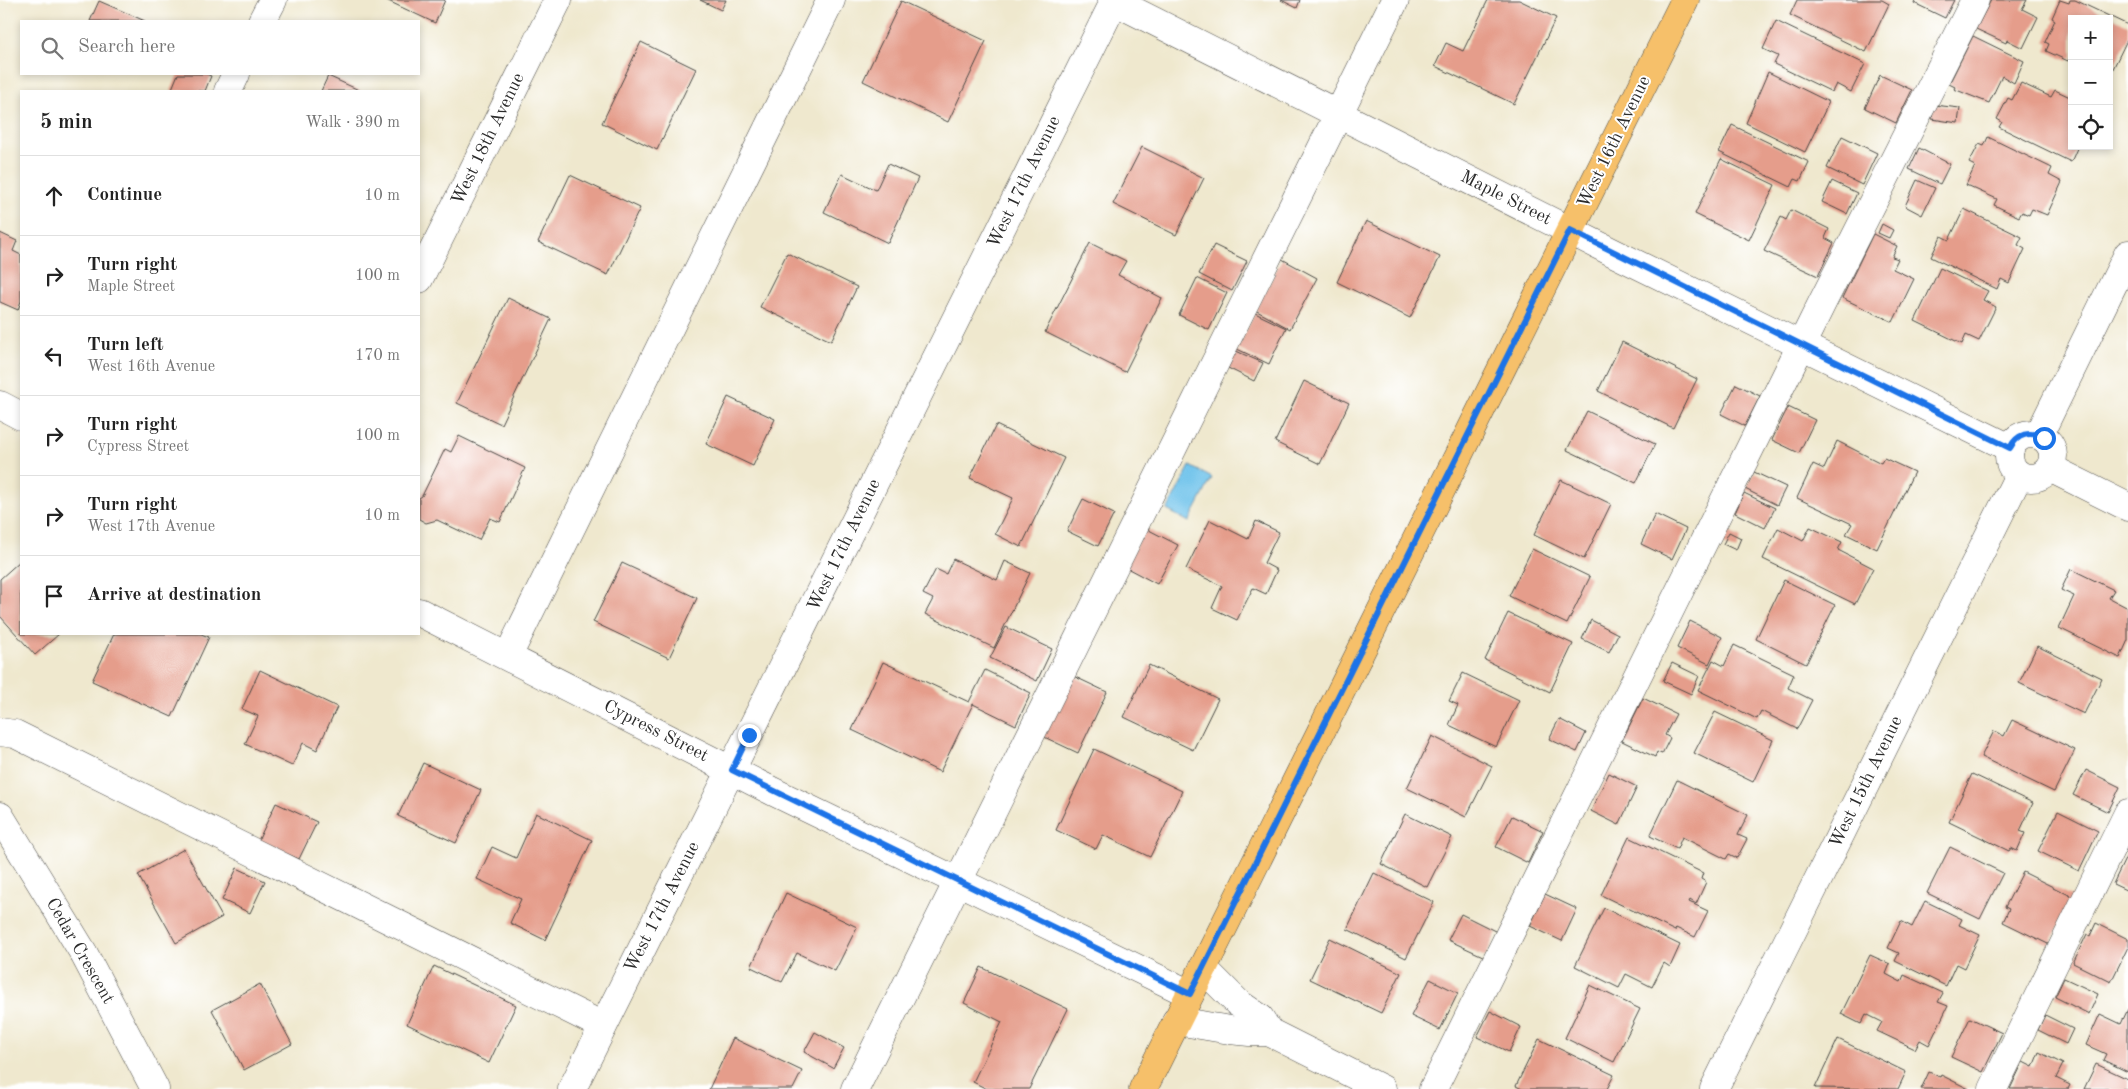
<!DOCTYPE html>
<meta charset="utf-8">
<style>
body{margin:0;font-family:"Old Standard TT",serif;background:#f2f2f2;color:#222}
.controls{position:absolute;right:15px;top:15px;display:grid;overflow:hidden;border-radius:0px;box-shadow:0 2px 8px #0003}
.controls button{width:45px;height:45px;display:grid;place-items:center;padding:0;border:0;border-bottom:1px solid #e0e0e0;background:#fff;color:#222;font:25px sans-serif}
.stop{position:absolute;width:15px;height:15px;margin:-11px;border:4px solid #1a73e8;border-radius:50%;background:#fff}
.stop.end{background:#1a73e8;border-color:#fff;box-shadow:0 1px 5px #0008}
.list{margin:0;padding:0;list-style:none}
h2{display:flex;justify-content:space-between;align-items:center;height:65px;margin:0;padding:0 20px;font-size:21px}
h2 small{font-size:16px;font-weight:400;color:#767676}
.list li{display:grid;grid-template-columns:32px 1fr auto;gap:15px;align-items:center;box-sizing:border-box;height:80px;padding:0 20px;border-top:1px solid #e0e0e0}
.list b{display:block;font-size:19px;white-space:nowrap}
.list p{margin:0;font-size:16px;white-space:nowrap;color:#767676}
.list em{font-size:16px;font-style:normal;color:#767676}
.icon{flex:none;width:28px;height:28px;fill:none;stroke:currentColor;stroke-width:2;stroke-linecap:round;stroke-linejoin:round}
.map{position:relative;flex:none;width:2128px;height:1089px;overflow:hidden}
.search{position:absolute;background:#fff;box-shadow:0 2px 8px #0003;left:20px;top:20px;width:400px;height:55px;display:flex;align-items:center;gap:12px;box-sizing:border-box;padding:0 18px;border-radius:0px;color:#767676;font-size:19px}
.panel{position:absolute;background:#fff;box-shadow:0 2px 8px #0003;left:20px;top:90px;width:400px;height:545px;border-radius:0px}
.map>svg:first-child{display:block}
</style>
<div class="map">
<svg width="2128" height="1089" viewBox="0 0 2128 1089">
<rect width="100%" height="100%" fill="#fff"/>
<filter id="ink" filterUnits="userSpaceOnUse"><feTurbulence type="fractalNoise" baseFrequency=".02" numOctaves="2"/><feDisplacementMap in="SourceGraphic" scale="10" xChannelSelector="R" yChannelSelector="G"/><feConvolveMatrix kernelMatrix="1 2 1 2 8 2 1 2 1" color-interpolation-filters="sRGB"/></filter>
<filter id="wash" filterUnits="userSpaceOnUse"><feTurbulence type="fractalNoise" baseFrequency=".0096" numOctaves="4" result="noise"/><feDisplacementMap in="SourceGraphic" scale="20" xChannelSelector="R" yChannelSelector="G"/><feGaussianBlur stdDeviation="1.12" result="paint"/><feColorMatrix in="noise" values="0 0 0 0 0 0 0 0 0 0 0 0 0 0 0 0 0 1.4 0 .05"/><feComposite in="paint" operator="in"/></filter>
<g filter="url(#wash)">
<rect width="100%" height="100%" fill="#efe8ce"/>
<polygon fill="#6fc3eb" stroke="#4d778b" points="1190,466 1212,478 1189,522 1167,510"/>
<g id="blocks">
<g fill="#e59d8b">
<polygon points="386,0 445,0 435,23"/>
<polygon points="700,0 726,0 721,10"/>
<polygon points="1281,0 1300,0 1297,8"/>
<polygon points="1488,0 1519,0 1556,18 1514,104 1435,66 1446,43 1463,51"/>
<polygon points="1797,0 1882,0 1889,4 1866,52 1790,15"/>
<polygon points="1915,0 1954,0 1945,18 1914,3"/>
<polygon points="1991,0 2027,0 2022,9 2038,17 2023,48 2007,40 2006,43 1976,29"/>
<polygon points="2060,0 2069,3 2070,0 2075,0 2128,25 2128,38 2109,77 2109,19 2072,19 2072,58 2070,57 2068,61 2046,51 2049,44 2045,42 2055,20 2052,18"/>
<polygon points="99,1 145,21 90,21"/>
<polygon points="901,1 986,41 948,122 863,81"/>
<polygon points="1776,21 1865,64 1851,92 1836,84 1832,92 1774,64 1778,56 1763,49"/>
<polygon points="1973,36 2024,61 2014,83 2002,76 1989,103 1954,89 1955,87 1949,84"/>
<polygon points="641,42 696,69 657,150 602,123"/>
<polygon points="1768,72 1829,102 1805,152 1746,123"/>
<polygon points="178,74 206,74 211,76 205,91 171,91"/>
<polygon points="1880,75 1912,90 1896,123 1865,108"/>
<polygon points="328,76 361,91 321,91"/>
<polygon points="2021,83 2051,97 2055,90 2072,98 2072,146 2078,146 2071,162 1999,127 2002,122 1997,119 2008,98 2012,100"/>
<polygon points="1934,105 1960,108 1958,123 1932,119"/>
<polygon points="1732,125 1809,162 1800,181 1795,179 1791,187 1719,152"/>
<polygon points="1842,136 1877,153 1862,185 1827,168"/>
<polygon points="1988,137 2052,168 2049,175 2062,182 2047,215 2032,209 2029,215 2022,212 2019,217 1994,205 1997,199 1966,185 1975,166 1969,163 1979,144 1984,146"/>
<polygon points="1142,147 1204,178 1176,235 1113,204"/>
<polygon points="1919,148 1950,164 1940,184 1909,169"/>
<polygon points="1721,159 1775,185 1749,240 1695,214"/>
<polygon points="888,164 918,178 888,243 824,212 842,174 876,190"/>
<polygon points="570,175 640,208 608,275 538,242"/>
<polygon points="1917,180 1935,188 1922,215 1905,206"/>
<polygon points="1832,181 1857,193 1847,214 1822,202"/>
<polygon points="1964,209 2022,237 2018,245 2025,249 2009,283 2001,279 1997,289 1931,257 1941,236 1949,240"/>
<polygon points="1791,210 1829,229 1825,238 1834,243 1818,276 1764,251 1781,217 1786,220"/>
<polygon points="1366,221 1440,257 1410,318 1337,282"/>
<polygon points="1882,224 1893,230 1889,238 1878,233"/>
<polygon points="0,233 17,241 13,251 21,255 21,301 18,310 0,302"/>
<polygon points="1873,234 1897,246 1892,257 1898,259 1893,269 1914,279 1893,322 1842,298"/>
<polygon points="1090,243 1126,261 1118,275 1162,298 1125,372 1045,332"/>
<polygon points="1214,245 1247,261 1232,291 1199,274"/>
<polygon points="787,253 857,287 831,341 760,307"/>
<polygon points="1282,259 1317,278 1290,329 1255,310"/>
<polygon points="1940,268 1988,291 1983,300 1996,307 1979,341 1966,335 1962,344 1915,321"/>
<polygon points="1197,278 1227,293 1209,330 1179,315"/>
<polygon points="508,298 551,319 501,424 457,403"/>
<polygon points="1255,313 1286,328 1269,364 1237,349"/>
<polygon points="1622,342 1697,379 1673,428 1598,391"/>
<polygon points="1236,351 1263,363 1254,381 1228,368"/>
<polygon points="1304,381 1349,403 1320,464 1275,442"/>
<polygon points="1736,384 1760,396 1745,426 1721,414"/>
<polygon points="728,397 775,419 753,466 706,444"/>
<polygon points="1788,407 1815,420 1799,453 1772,440"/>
<polygon points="1587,411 1655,444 1636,483 1567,450"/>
<polygon points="996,425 1064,458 1021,547 995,534 1013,498 970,478"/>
<polygon points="459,436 525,468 500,522 490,518 479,540 437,520 426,523 419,519 419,498 422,496 445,449 451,452"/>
<polygon points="1837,441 1881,463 1884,458 1914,472 1877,549 1846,534 1852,524 1797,498 1813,464 1824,469"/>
<polygon points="1754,472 1786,487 1777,505 1745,489"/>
<polygon points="1561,480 1611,504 1584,559 1534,535"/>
<polygon points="1744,493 1775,508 1765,528 1735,513"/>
<polygon points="1083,499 1114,514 1098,546 1067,531"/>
<polygon points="1655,514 1686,529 1672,559 1641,544"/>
<polygon points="1210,520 1248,539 1256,521 1279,532 1264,563 1277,570 1266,594 1253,588 1237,620 1212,608 1222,586 1186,569"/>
<polygon points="1810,527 1842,542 1838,550 1873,568 1855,604 1763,559 1778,528 1803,541"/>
<polygon points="1145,528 1178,545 1157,584 1125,567"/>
<polygon points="1729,532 1741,538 1736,550 1723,544"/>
<polygon points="1532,549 1590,577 1567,624 1509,596"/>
<polygon points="953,559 997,580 1005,561 1030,573 994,648 925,614 933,599 923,594 936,569 946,574"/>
<polygon points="20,561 21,634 59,634 35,655 0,616 0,579"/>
<polygon points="622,563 697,598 669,658 593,622"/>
<polygon points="2071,569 2114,590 2109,598 2128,608 2128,640 2120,658 2059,628 2074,596 2061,590"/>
<polygon points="1784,580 1835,605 1806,664 1756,639"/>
<polygon points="1508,613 1573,644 1550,692 1485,660"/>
<polygon points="1591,620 1618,634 1609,652 1582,639"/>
<polygon points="1690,621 1722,637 1709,664 1677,648"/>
<polygon points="1006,627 1052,649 1037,681 990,658"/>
<polygon points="114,634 201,634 209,637 172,717 92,681"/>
<polygon points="1734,645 1794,674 1788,688 1812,700 1797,729 1761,711 1757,719 1698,690 1713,660 1724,666"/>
<polygon points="2037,646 2102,678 2084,714 2019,683"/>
<polygon points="883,662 969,702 985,670 1031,693 1016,725 973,704 940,772 852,730"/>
<polygon points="1672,663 1699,676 1691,694 1663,681"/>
<polygon points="1149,665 1218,699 1193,750 1124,717"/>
<polygon points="260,670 337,707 317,750 303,743 292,766 245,744 258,716 242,709"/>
<polygon points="1463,673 1519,700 1496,747 1449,725 1458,705 1449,701"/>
<polygon points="1069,674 1107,692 1078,753 1040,735"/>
<polygon points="1643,698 1676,714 1665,735 1670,738 1662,754 1657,752 1655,757 1622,741"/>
<polygon points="1715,712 1773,740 1753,782 1694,753"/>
<polygon points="1559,719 1586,733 1577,752 1549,739"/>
<polygon points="2012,720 2075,750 2054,792 1981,757 1994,731 2004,736"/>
<polygon points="1432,736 1492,766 1466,817 1407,788"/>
<polygon points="1094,749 1182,791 1150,857 1103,835 1096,849 1056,830"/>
<polygon points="423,763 481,790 456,843 398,816"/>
<polygon points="2086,770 2120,787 2108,812 2073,795"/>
<polygon points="1609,773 1637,787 1619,825 1591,811"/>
<polygon points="1972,774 2033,803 2020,831 2025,833 2017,851 2011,848 2009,851 1949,822"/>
<polygon points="1677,780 1748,815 1738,835 1747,839 1737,858 1729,854 1726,859 1682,837 1677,849 1650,836"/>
<polygon points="276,803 317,822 299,859 258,841"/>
<polygon points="2058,811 2098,831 2079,871 2038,851"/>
<polygon points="536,813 592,840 545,940 510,923 521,899 477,879 492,847 516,858"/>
<polygon points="1405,814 1452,837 1427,887 1381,864"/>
<polygon points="1512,816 1543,831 1528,863 1496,847"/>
<polygon points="1629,837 1703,873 1701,879 1706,882 1696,904 1690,900 1689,902 1708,911 1695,937 1676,928 1675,931 1601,895"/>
<polygon points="1950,847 2003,873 1980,919 1927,893"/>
<polygon points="184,849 222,917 176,943 138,875"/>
<polygon points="2128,853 2128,891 2113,884"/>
<polygon points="237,868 265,881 250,913 222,900"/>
<polygon points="2023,872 2073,897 2050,945 2003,922 2009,909 2005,907"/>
<polygon points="1374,873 1434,902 1406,958 1347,929"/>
<polygon points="786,893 857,927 835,971 797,953 782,982 751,967"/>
<polygon points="1545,894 1577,909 1562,941 1530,926"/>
<polygon points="1925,901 1962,919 1959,925 1980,935 1964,968 1956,964 1946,986 1895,961 1899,953 1888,948 1901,921 1912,927"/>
<polygon points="1604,908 1680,945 1670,967 1664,963 1652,987 1626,974 1619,988 1575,966"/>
<polygon points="1461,914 1497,932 1485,957 1448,940"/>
<polygon points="2096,923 2128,939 2128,947 2111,982 2073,963 2087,934 2090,936"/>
<polygon points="1330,938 1401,973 1381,1013 1310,979"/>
<polygon points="1870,955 1890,964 1886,974 1901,982 1904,975 1943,993 1938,1002 1948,1006 1929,1045 1920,1040 1915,1049 1877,1031 1882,1022 1866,1014 1861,1024 1841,1014"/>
<polygon points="434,966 516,1005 489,1063 407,1024"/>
<polygon points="981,967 1068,1009 1029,1089 987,1089 973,1082 1002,1022 964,1003"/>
<polygon points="2064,978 2098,994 2089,1014 2055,997"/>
<polygon points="1430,979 1458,993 1440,1030 1411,1016"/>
<polygon points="260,984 292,1044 244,1070 212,1010"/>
<polygon points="1590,985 1640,1009 1614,1062 1565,1038"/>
<polygon points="2128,1009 2128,1072 2103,1060 2106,1054 2086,1045 2100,1014 2121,1024"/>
<polygon points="1490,1011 1521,1027 1509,1052 1477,1037"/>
<polygon points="2045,1015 2073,1029 2066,1044 2038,1030"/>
<polygon points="1970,1018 2002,1033 1983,1072 1951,1057"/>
<polygon points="815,1032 844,1048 833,1068 804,1052"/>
<polygon points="733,1038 802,1071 793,1089 709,1089"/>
<polygon points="1539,1039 1614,1075 1607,1089 1522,1089 1516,1086"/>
<polygon points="1838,1039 1906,1072 1898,1089 1815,1088"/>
<polygon points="2039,1052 2063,1064 2056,1078 2070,1085 2068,1089 2010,1089 2023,1062 2033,1067"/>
<polygon points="2096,1064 2128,1079 2128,1089 2084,1089"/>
<polygon points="1929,1072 1940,1077 1941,1075 1969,1089 1921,1089"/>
</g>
</g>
</g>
<g filter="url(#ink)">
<use href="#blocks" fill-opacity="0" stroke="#484743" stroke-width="1"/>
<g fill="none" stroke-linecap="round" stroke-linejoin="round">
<g stroke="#484743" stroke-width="29">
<g id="minor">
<polyline points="1112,0 1612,252 2010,448"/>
<polyline points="262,21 273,0"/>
<polyline points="228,91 236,74"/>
<polyline points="419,279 558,0"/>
<polyline points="0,405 21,416"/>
<circle cx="2031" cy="456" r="22"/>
<polyline points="2039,435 2128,254"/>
<polyline points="2050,468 2128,507"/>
<polyline points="419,612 774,792 1190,994"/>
<polyline points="508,656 831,0"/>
<polyline points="0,732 15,734 603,1026"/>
<polyline points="0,816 83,952 155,1089"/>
<polyline points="1203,968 1238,1003 1260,1018 1269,1032 1382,1089"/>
<path d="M 1176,1021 C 1207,1025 1238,1034 1269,1032"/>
<polyline points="572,1089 1115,0"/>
<polyline points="855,1089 1395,0"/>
<polyline points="1433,1089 1822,303 1975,0"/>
<polyline points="1714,1089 2019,475"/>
<polyline points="1993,1089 2128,813"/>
</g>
</g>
<g stroke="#484743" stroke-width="29">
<polyline id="major" points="1143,1089 1685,0"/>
</g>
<use href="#minor" stroke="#fff" stroke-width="28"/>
<use href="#major" stroke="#f6c06b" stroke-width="28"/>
</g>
</g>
<g fill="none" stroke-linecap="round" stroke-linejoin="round" filter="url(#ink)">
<path stroke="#1a73e8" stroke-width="6" d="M 749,735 L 732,770 L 1190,994 L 1570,230 L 2010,448 C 2017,434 2030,430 2044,438"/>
</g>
<g text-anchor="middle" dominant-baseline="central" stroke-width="4" stroke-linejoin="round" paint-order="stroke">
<g font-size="18" fill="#2b2b2b" stroke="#fff">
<text transform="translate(488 139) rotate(-64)">West 18th Avenue</text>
<text transform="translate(1614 142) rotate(-64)">West 16th Avenue</text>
<text transform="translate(1024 182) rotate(-64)">West 17th Avenue</text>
<text transform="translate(1506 198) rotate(27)">Maple Street</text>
<text transform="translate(844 545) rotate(-64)">West 17th Avenue</text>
<text transform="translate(656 731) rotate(27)">Cypress Street</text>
<text transform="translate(1866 782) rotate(-64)">West 15th Avenue</text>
<text transform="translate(662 907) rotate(-63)">West 17th Avenue</text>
<text transform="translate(80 951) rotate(60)">Cedar Crescent</text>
</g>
</g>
</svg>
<div class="controls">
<button>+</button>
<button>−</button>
<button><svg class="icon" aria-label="locate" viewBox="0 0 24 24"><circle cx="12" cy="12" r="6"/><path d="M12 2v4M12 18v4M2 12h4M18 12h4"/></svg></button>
</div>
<div class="stop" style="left:2044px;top:438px"></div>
<div class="stop end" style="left:749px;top:735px"></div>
<div class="search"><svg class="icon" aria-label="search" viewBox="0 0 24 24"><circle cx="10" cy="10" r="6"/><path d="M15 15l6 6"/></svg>Search here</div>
<section class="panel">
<h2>5 min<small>Walk · 390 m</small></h2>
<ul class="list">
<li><svg class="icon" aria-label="ahead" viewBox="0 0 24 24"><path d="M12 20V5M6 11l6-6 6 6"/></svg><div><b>Continue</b></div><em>10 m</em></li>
<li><svg class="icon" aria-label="right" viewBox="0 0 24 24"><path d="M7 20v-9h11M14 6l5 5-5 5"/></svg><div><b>Turn right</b><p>Maple Street</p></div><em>100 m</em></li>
<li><svg class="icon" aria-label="left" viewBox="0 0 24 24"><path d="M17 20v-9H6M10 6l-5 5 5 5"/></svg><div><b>Turn left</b><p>West 16th Avenue</p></div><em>170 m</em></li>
<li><svg class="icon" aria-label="right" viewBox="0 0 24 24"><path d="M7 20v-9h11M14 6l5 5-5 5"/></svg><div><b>Turn right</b><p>Cypress Street</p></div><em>100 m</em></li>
<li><svg class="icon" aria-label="right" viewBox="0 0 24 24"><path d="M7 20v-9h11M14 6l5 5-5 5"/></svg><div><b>Turn right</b><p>West 17th Avenue</p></div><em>10 m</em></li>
<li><svg class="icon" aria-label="arrive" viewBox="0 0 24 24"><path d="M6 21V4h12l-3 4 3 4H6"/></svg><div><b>Arrive at destination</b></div></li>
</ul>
</section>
</div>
